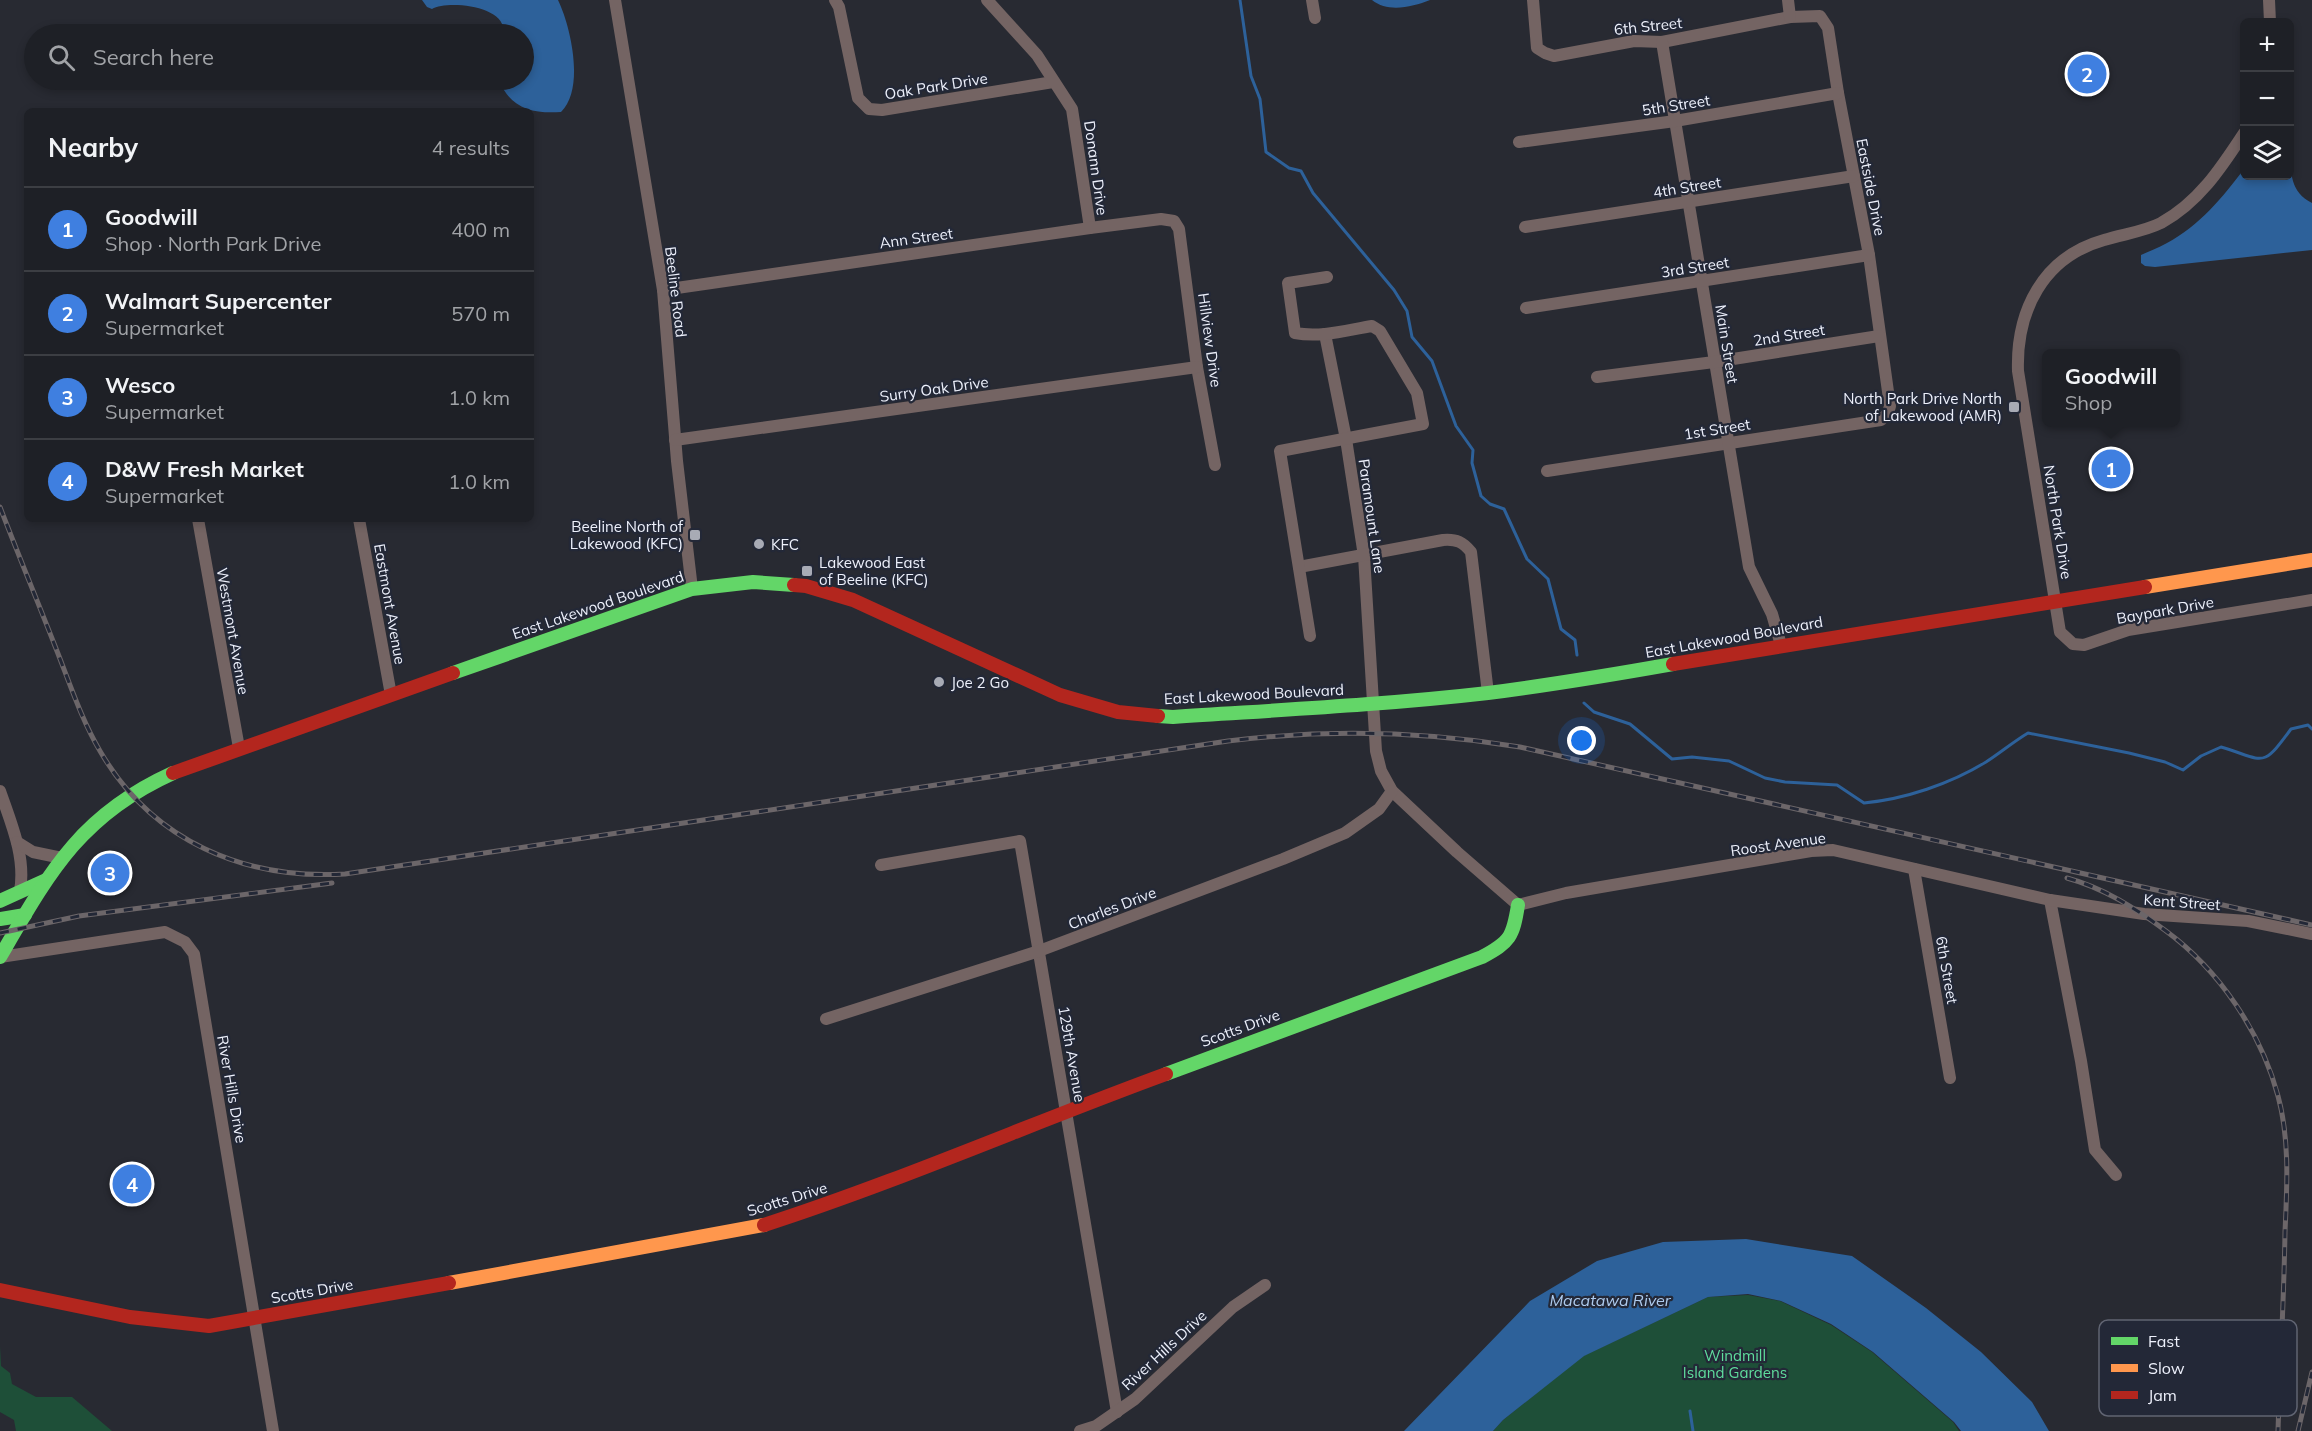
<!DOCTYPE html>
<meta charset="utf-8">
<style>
body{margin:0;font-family:Mulish,sans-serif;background:#2b2d32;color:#f1f3f6}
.controls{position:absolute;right:18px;top:18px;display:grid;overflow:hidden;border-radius:9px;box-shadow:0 3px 9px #0003}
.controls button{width:54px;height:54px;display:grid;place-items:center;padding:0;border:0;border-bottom:2px solid #3c3e43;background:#1e2026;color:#f1f3f6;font:30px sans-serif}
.you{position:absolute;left:1582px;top:741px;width:21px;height:21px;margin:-15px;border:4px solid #fff;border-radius:50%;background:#1a73e8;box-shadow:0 0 0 9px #1a73e833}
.badge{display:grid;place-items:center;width:39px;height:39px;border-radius:50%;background:#db2777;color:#fff;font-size:20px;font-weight:700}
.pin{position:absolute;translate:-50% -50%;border:3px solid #fff;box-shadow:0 2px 6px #0006}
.popup{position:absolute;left:2042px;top:349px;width:138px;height:78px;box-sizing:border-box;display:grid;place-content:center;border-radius:9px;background:#1e2026;filter:drop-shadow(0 2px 4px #0005);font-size:20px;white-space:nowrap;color:#a1a3a7}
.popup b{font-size:22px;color:#f1f3f6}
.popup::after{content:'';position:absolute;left:50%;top:100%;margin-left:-12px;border:12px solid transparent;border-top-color:#1e2026}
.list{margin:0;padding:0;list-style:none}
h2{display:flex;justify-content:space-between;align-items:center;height:78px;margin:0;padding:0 24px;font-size:26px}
h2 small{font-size:20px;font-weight:400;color:#a1a3a7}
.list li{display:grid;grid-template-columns:39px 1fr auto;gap:18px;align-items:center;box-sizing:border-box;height:84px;padding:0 24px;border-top:2px solid #3c3e43}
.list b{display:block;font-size:22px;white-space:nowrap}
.list p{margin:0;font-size:20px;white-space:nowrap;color:#a1a3a7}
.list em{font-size:20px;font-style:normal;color:#a1a3a7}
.icon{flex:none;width:33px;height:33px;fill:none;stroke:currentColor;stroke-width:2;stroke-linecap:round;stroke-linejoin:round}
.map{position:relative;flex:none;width:2312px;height:1431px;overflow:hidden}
.search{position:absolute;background:#1e2026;box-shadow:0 3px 9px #0003;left:24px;top:24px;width:510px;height:66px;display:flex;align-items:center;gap:15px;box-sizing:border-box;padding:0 21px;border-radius:33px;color:#a1a3a7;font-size:22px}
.panel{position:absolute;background:#1e2026;box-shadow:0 3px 9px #0003;left:24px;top:108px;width:510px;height:414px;border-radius:9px}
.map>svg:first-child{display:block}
</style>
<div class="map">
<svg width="2312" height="1431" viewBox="0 0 2312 1431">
<rect width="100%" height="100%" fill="#282a32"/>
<g fill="#1e4f38">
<polygon points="1748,1295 1780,1301 1831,1325 1872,1352 1953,1422 1959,1431 1493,1431 1503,1420 1583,1356 1708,1297"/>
<polygon points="0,1346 1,1366 10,1373 12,1384 36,1397 72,1397 112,1431 16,1431 14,1420 0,1412"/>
</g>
<g fill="#2d619a">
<path d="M 422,0 L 558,0 C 571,27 585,89 561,112 C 532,114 510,108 499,80 L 524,80 L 524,34 L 503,34 C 509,6 448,0 432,9 L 427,7 Z"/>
<path d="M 1372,0 L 1430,0 C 1412,7 1388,13 1372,0 Z"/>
<path d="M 2290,152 C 2291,173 2290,192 2312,203 L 2312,250 L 2155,267 L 2145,266 L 2141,263 L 2141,255 C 2149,251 2158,248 2167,243 C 2199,226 2223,197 2244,169 L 2244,176 L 2290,176 Z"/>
<polygon points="1746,1239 1852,1256 1926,1308 1981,1352 2032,1402 2049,1431 1961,1431 1954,1422 1873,1352 1831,1324 1781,1301 1748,1294 1708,1297 1584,1356 1503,1420 1493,1431 1404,1431 1530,1301 1597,1261 1663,1242"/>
</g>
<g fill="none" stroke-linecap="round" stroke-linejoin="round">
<g stroke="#2d619a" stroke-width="3">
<polyline points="1240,0 1251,76 1260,99 1266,152 1289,168 1301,171 1313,193 1394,290 1407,311 1412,337 1432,361 1456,426 1473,450 1472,463 1481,496 1490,504 1504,509 1527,559 1548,579 1561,629 1575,640 1577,655"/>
<path d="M 1584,703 L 1594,712 L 1630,724 L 1672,759 L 1692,757 L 1729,761 L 1765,778 L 1785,782 L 1837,785 L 1864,803 C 1905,799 1950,784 1986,762 C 2000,753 2013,742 2028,733 L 2129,753 L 2165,762 L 2183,770 L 2201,756 L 2221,747 C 2265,760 2261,770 2291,729 L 2308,725 L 2312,729"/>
<polyline points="1690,1411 1693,1431"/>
</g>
<g stroke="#746463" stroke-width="12">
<polyline points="615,0 663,290 677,461 692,589"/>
<polyline points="835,0 839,7 858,98 869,109 882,110 1053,82"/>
<polyline points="987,0 1037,55 1072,109 1090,228"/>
<polyline points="1312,0 1315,18"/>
<polyline points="1533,0 1537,48 1545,53 1554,56 1634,41 1662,42 1790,17 1820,16 1828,28 1838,93 1869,255 1890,406 1888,413 1881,420 1547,471"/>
<polyline points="1788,0 1790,17"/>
<polyline points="2269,0 2270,22"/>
<polyline points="1662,42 1749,567 1772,614 1781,645"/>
<path d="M 2244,133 C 2221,168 2199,202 2161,223 C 2143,232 2123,234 2104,240 C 2043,257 2016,311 2018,371 L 2060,632 L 2073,644 L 2084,645 L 2128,630 L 2312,600"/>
<polyline points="1519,142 1675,121 1838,93"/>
<polyline points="1525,227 1854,176"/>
<polyline points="663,290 1090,228 1161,219 1174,221 1179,229 1197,367 1215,465"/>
<polyline points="1526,308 1869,255"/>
<polyline points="1325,334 1346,439 1364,556 1376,751 1381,771 1392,791 1457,852 1518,905 1566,893 1811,851 1833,850 2050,900 2081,1061 2095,1150 2116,1175"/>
<polyline points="1597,377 1714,362 1879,336"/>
<polyline points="675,440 1197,367"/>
<polyline points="198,519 239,748"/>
<polyline points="359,519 391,695"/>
<path d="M 1299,567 L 1443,540 C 1457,539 1463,542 1471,552 L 1488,693"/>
<path d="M 1310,636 L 1280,451 L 1423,424 L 1417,393 L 1380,331 L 1372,326 C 1347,330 1321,338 1295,333 L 1288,283 L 1327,277"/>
<path d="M 0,791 C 11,823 26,857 20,891"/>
<polyline points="17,842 33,852 62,858"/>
<polyline points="881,865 1020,841 1117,1412"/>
<polyline points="1914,869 1950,1078"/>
<polyline points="2050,900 2144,914 2248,921 2312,934"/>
<polyline points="0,957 165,932 185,942 194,954 273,1431"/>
<polyline points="826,1019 1039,951 1283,859 1345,833 1379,809 1392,791"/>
<polyline points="1080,1431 1096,1426 1135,1399 1233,1307 1265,1285"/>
</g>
<g stroke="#63d668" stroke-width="14">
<polyline points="453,673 692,589 753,582 794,585"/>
<path d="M 1158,716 L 1173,717 C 1278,710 1383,705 1488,693 C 1550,685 1611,675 1673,664"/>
<polyline points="0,901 46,880"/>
<polyline points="0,919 25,915"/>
<path d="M 0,957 C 49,873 80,815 173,773"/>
<path d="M 1166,1074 L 1482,957 C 1510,942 1513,937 1518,905"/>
</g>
<g stroke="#ff974d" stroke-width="14">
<polyline points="2145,587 2312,560"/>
<polyline points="449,1283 764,1225"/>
</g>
<g stroke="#b3261e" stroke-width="14">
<polyline points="794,585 806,586 853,600 1060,695 1118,712 1158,716"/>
<polyline points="1673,664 2145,587"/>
<polyline points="173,773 453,673"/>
<path d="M 764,1225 C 900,1181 1032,1123 1166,1074"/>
<polyline points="0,1290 130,1317 209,1326 449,1283"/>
</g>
<g stroke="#6c6669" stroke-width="5">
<g id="rail">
<path d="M 0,507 C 18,554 37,600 55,646 C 69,681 81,719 100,751 C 152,841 244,880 345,874 L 1228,741 C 1326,729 1422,731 1520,747 L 2312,925"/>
<path d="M 2067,878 C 2104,888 2135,908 2166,931 C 2219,970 2261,1032 2278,1096 C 2290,1140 2287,1187 2285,1232 C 2284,1298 2280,1365 2278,1431"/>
<polyline points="0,933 79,916 332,883"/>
<polyline points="2298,1431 2312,1372"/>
</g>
</g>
<use href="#rail" stroke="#232837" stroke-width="3" stroke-dasharray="9" stroke-linecap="butt"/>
</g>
<g fill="#a8abb5" stroke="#232837" stroke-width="2">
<rect x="2008" y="401" width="12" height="12" rx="3"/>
<rect x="689" y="529" width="12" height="12" rx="3"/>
<circle cx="759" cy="544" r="6"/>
<rect x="801" y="565" width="12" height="12" rx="3"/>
<circle cx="939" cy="682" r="6"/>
</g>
<g text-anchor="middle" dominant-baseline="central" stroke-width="4.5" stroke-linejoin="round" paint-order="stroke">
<g font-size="15" fill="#edf0fb" stroke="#232837">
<text transform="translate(1648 26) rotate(-6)">6th Street</text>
<text transform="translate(936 86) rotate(-9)">Oak Park Drive</text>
<text transform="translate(1676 105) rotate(-9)">5th Street</text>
<text transform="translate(1096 168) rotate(82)">Donann Drive</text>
<text transform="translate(1687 187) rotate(-9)">4th Street</text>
<text transform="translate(1871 187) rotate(79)">Eastside Drive</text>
<text transform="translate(916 238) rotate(-8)">Ann Street</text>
<text transform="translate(1695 267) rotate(-9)">3rd Street</text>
<text transform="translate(676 292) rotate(83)">Beeline Road</text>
<text transform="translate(1789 335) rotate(-9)">2nd Street</text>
<text transform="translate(1210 340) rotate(82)">Hillview Drive</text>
<text transform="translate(1727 344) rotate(81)">Main Street</text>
<text transform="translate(934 389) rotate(-8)">Surry Oak Drive</text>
<text transform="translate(1717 429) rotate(-9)">1st Street</text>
<text transform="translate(1372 516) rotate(82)">Paramount Lane</text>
<text transform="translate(2058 522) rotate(81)">North Park Drive</text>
<text transform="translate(390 604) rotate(80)">Eastmont Avenue</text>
<text transform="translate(598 605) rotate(-19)">East Lakewood Boulevard</text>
<text transform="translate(2165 610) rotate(-10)">Baypark Drive</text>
<text transform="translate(233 631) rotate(80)">Westmont Avenue</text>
<text transform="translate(1734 637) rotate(-10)">East Lakewood Boulevard</text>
<text transform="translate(1254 694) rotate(-3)">East Lakewood Boulevard</text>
<text transform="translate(1778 844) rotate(-8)">Roost Avenue</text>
<text transform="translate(2182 902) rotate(4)">Kent Street</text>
<text transform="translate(1112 908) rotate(-21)">Charles Drive</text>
<text transform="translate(1947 970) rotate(80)">6th Street</text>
<text transform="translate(1240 1028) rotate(-20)">Scotts Drive</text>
<text transform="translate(1072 1054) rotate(80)">129th Avenue</text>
<text transform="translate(232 1089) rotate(80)">River Hills Drive</text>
<text transform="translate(787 1199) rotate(-17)">Scotts Drive</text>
<text transform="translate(312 1291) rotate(-10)">Scotts Drive</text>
<text transform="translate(1164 1350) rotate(-43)">River Hills Drive</text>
</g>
<g font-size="15" fill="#edf0fb" stroke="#232837" text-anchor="start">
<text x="2002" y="398" text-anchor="end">North Park Drive North<tspan x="2002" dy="17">of Lakewood (AMR)</tspan></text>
<text x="683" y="526" text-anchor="end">Beeline North of<tspan x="683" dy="17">Lakewood (KFC)</tspan></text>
<text x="771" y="544">KFC</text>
<text x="819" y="562">Lakewood East<tspan x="819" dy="17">of Beeline (KFC)</tspan></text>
<text x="951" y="682">Joe 2 Go</text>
</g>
<g font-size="15" fill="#5fdd9d" stroke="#232837">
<text x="1735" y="1355">Windmill<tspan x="1735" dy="17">Island Gardens</tspan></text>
</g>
<g font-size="16" font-style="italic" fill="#aecbee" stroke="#232837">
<text x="1610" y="1300">Macatawa River</text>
</g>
</g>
<rect x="2099" y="1320" width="198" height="96" rx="9" fill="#232837" stroke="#606472" stroke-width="1.5"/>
<rect x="2111" y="1337" width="27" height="8" fill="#63d668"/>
<rect x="2111" y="1364" width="27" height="8" fill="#ff974d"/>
<rect x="2111" y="1391" width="27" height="8" fill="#b3261e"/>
<g font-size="16" fill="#edf0fb">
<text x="2148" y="1347">Fast</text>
<text x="2148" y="1374">Slow</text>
<text x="2148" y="1401">Jam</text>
</g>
</svg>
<div class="controls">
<button>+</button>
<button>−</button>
<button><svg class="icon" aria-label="layers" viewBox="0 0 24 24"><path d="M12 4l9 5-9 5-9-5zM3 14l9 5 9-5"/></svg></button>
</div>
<div class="you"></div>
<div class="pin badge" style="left:2111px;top:469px;background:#3f7fe0">1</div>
<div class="popup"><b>Goodwill</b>Shop</div>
<div class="pin badge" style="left:2087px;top:74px;background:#3f7fe0">2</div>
<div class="pin badge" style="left:110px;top:873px;background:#3f7fe0">3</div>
<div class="pin badge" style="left:132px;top:1184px;background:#3f7fe0">4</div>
<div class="search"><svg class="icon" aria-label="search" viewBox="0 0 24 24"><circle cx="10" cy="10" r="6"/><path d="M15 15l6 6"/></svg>Search here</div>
<section class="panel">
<h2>Nearby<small>4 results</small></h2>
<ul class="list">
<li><span class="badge" style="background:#3f7fe0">1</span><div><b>Goodwill</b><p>Shop · North Park Drive</p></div><em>400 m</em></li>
<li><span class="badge" style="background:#3f7fe0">2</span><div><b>Walmart Supercenter</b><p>Supermarket</p></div><em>570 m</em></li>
<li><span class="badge" style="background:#3f7fe0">3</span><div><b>Wesco</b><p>Supermarket</p></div><em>1.0 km</em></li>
<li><span class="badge" style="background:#3f7fe0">4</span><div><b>D&amp;W Fresh Market</b><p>Supermarket</p></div><em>1.0 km</em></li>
</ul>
</section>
</div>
